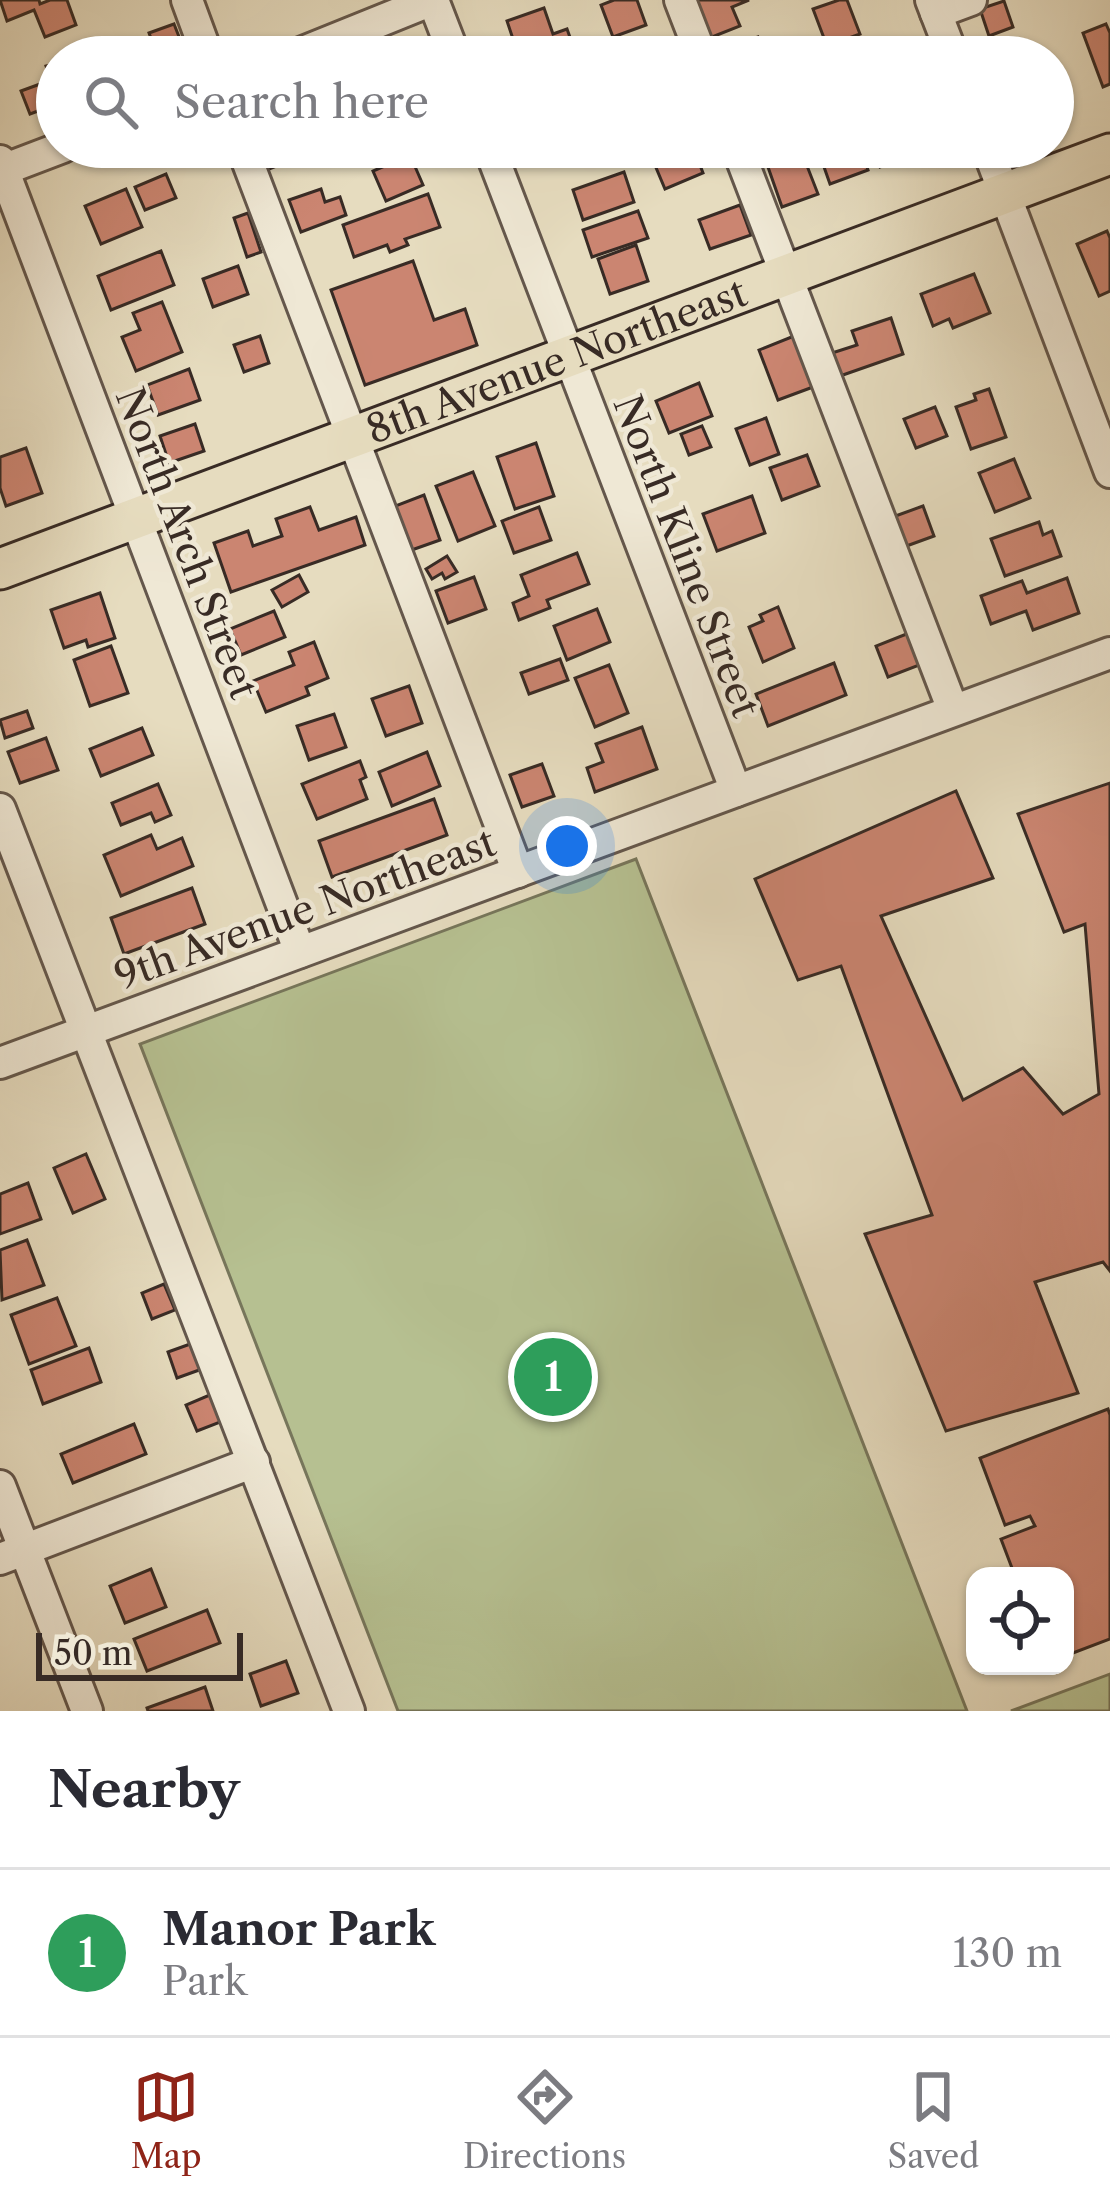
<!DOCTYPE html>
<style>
body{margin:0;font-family:"Libre Caslon Text",serif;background:#f7f7f7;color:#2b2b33}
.controls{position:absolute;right:36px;bottom:36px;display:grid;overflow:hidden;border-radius:24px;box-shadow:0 3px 9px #0004}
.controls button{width:108px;height:108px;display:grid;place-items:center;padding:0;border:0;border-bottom:3px solid #e1e1e2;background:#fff;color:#2b2b33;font:60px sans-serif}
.scale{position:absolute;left:36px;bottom:30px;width:207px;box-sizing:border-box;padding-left:12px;border:6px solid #382b25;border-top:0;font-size:33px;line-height:42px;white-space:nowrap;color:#382b25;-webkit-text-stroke:9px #efe8d5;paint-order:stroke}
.you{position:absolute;left:567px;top:846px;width:42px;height:42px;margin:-30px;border:9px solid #fff;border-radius:50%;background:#1a73e8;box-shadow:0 0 0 18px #1a73e833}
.badge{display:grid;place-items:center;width:78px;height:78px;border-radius:50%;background:#8f2418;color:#fff;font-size:39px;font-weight:700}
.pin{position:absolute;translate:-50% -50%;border:6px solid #fff;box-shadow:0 3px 12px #0006}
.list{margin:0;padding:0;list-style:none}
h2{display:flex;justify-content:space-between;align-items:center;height:156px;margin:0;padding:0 48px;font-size:51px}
h2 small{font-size:39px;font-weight:400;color:#7c7c81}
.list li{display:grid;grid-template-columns:78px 1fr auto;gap:36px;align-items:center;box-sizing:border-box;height:168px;padding:0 48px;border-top:3px solid #e1e1e2}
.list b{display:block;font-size:45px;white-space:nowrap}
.list p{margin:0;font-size:39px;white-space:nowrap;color:#7c7c81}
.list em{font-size:39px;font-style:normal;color:#7c7c81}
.icon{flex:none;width:66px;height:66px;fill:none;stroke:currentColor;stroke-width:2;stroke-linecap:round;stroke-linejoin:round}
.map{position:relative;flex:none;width:1110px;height:1711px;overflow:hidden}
.search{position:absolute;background:#fff;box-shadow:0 3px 9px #0004;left:36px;right:36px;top:36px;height:132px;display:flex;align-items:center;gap:30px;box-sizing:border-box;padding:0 42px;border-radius:66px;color:#7c7c81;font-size:45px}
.sheet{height:324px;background:#fff}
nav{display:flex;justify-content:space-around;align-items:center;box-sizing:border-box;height:168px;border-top:3px solid #e1e1e2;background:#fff;font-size:33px;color:#7c7c81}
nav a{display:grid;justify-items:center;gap:6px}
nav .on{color:#8f2418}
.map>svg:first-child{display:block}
</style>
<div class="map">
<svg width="1110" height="1711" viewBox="0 0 1110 1711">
<rect width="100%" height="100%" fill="#e6dcbf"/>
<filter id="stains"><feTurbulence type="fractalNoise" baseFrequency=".00167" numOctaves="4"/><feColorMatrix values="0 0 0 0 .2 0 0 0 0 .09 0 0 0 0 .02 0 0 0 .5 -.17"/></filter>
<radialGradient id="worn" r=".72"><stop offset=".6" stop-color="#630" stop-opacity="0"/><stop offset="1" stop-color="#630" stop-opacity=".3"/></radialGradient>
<g fill="#b6c091" stroke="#77765b" stroke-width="3">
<polygon points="636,859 967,1711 398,1711 140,1044"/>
<polygon points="1110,1674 1110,1711 1011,1711"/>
</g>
<g fill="#cb8571" stroke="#382b25" stroke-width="3">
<polygon points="0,0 39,0 40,4 50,0 67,0 76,25 45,37 34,10 7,21"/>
<polygon points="614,0 637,0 646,25 613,37 601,5"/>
<polygon points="691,0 749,0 732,7 740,26 707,39"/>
<polygon points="839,0 847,0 860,34 827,46 813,9"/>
<polygon points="1004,1 1013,27 989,36 980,9"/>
<polygon points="544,8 553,34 567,29 577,57 509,57 507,51 516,48 507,21"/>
<polygon points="174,24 185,52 170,57 158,57 149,33"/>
<polygon points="1106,24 1110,33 1110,84 1103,87 1083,33"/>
<polygon points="758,37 766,57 727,57 724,49"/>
<polygon points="57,63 57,104 30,114 21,91 51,80 46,66"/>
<polygon points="249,147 293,147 297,158 259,173"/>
<polygon points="679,147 693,147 703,173 665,189 652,158"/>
<polygon points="817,147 860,147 868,170 830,184"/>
<polygon points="873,147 923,147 924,149 880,167"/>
<polygon points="802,153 818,194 782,207 768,167"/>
<polygon points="410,155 423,185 386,201 373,171"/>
<polygon points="624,172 634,202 583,220 573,190"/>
<polygon points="166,174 176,198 145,210 135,187"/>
<polygon points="126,189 142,227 101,244 85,206"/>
<polygon points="321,189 325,202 340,197 346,215 301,232 289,200"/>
<polygon points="428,194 440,227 405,239 408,245 390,252 387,245 354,257 343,225"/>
<polygon points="740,205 751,235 710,249 699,220"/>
<polygon points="638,211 648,238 592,257 583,230"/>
<polygon points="248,213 261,252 247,257 234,218"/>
<polygon points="1107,231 1110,238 1110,291 1099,296 1077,244"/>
<polygon points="636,245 648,281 610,294 598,259"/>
<polygon points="161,251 174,285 111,310 98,276"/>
<polygon points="413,261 434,320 465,309 477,345 365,385 331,290"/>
<polygon points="238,266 248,294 213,307 203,279"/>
<polygon points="974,274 990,313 953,328 949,319 933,326 921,294"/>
<polygon points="162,302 182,352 136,371 122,337 140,330 133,313"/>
<polygon points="891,318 903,354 840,376 832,353 857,345 852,331"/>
<polygon points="260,336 269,363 244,372 234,345"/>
<polygon points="794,336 813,387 778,400 759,350"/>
<polygon points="189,369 200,400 158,415 147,385"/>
<polygon points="699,383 712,416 669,433 656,401"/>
<polygon points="989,389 1006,437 971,449 956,407 976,400 974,394"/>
<polygon points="935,407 947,436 916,448 904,419"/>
<polygon points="766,418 779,454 750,465 736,429"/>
<polygon points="195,424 204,451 169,463 160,436"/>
<polygon points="702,426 711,447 689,455 681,434"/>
<polygon points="536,443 554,496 515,509 497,457"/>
<polygon points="26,448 42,493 6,506 0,488 0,457"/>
<polygon points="807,455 819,486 782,500 770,468"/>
<polygon points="1014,459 1030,498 995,512 979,473"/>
<polygon points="473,472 495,526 458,541 436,486"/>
<polygon points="424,495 440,540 406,552 390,508"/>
<polygon points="752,496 765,533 717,551 703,514"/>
<polygon points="923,506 934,536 901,548 890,518"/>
<polygon points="310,507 319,530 356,517 365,545 231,592 214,543 248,531 253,546 282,536 276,519"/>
<polygon points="539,507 551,540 514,553 502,521"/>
<polygon points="1039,522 1043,535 1052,531 1061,556 1005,576 991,539"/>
<polygon points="577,553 589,584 547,600 550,608 519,620 513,603 529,596 521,575"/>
<polygon points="447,556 457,572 445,579 442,573 432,579 426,569"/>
<polygon points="299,575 308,592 282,607 272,590"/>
<polygon points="474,577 486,609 448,623 436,591"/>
<polygon points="1067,578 1079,613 1033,630 1026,611 991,624 981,596 1022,581 1027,593"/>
<polygon points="100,593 115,638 88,647 86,640 64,648 51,610"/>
<polygon points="778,607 794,648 763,662 749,627 763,621 760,615"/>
<polygon points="597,609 610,642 567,660 554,626"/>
<polygon points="274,611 285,637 241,655 230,629"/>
<polygon points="909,633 922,664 888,677 876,646"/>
<polygon points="314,642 328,678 306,687 309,695 266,712 253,681 294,665 289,652"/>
<polygon points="111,646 128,693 90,706 74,660"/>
<polygon points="560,659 568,680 529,694 521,673"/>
<polygon points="834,663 846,695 768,726 756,694"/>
<polygon points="609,665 628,713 595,727 575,678"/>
<polygon points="409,686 422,723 386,736 372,699"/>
<polygon points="27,711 33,728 5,738 0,720"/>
<polygon points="334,714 346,747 309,760 297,726"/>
<polygon points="642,727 657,769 595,792 587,768 603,762 596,744"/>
<polygon points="142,728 153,755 101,776 90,749"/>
<polygon points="46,738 58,770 20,783 8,752"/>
<polygon points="427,752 440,786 392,806 379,772"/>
<polygon points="360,761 366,777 360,780 367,799 317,819 302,784"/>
<polygon points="542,764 554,796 522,807 510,775"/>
<polygon points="1110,783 1110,1271 1103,1262 1035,1282 1078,1393 946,1431 865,1234 932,1215 841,966 798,980 755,879 956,791 993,878 881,916 963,1100 1023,1068 1063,1114 1099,1094 1085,924 1064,932 1018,814"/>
<polygon points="158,784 171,815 155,822 151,813 121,825 112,803"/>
<polygon points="434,799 447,835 332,877 319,841"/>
<polygon points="151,835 157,849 182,838 193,866 121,896 104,855"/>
<polygon points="192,888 205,924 124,954 111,918"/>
<polygon points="86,1154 105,1199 73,1213 54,1168"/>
<polygon points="28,1183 41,1219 0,1234 0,1194"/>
<polygon points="27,1240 44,1285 2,1300 0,1250"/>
<polygon points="164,1284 175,1310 152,1319 142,1293"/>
<polygon points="57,1298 76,1346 29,1364 11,1315"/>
<polygon points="193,1343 202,1369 177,1378 168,1352"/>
<polygon points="89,1348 101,1382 43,1404 31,1370"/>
<polygon points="212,1394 223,1421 197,1431 186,1405"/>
<polygon points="1108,1409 1110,1415 1110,1639 1065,1656 1065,1576 1015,1576 1001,1539 1035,1526 1030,1516 1005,1525 980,1458"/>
<polygon points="134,1424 146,1454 73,1483 61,1454"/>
<polygon points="151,1569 166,1607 125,1623 110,1586"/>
<polygon points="207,1610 220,1643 147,1671 134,1639"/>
<polygon points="286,1661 298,1693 261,1706 250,1674"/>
<polygon points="205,1687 213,1711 148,1711 147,1708"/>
</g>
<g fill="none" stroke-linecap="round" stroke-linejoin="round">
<g stroke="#64574c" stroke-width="36">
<g id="minor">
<polyline points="187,0 208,57"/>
<polyline points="433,0 455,57"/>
<polyline points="680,0 702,57"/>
<polyline points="931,0 953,57"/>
<polyline points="936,13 971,0"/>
<polyline points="291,57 432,0"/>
<polyline points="242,147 518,872"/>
<polyline points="489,147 736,791"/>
<polyline points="737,147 953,710"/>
<polyline points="987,147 1110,472"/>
<polyline points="0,161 300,952"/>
<polyline points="0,171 63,147"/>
<polyline points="0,809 349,1711"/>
<polyline points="0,1063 1110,653"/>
<polyline points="0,1486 87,1711"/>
<polyline points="0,1559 254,1462"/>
</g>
</g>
<g stroke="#382b25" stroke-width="45">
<g id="major">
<path id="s1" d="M 0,569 L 1110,154"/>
</g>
</g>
<use href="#minor" stroke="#efe8d5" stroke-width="30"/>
<use href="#major" stroke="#e6dcbf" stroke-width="39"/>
</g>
<g text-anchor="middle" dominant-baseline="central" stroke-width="9" stroke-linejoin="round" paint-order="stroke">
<g font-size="39" fill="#382b25" stroke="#efe8d5">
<text stroke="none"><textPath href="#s1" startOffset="594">8th Avenue Northeast</textPath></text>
<text transform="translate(187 543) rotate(69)">North Arch Street</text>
<text transform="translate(687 556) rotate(69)">North Kline Street</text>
<text transform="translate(305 909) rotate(-20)">9th Avenue Northeast</text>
</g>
</g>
<rect width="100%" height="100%" filter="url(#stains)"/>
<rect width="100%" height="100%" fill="url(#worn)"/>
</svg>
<div class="controls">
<button><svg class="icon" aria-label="locate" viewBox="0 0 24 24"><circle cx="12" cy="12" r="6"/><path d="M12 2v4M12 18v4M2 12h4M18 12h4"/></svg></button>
</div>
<div class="scale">50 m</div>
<div class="you"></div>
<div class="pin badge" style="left:553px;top:1377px;background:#2e9e5b">1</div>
<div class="search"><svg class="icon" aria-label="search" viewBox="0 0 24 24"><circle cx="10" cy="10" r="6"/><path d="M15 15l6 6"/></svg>Search here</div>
</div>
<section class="sheet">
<h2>Nearby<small></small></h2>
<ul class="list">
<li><span class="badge" style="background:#2e9e5b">1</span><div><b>Manor Park</b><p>Park</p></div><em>130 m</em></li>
</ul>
</section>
<nav>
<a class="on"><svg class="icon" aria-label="map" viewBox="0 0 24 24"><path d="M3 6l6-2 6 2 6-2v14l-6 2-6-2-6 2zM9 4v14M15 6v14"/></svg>Map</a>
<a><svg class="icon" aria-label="directions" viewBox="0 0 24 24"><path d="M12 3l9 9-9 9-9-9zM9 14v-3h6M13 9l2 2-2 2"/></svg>Directions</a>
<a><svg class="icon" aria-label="saved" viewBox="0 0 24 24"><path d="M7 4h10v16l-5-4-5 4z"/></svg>Saved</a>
</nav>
